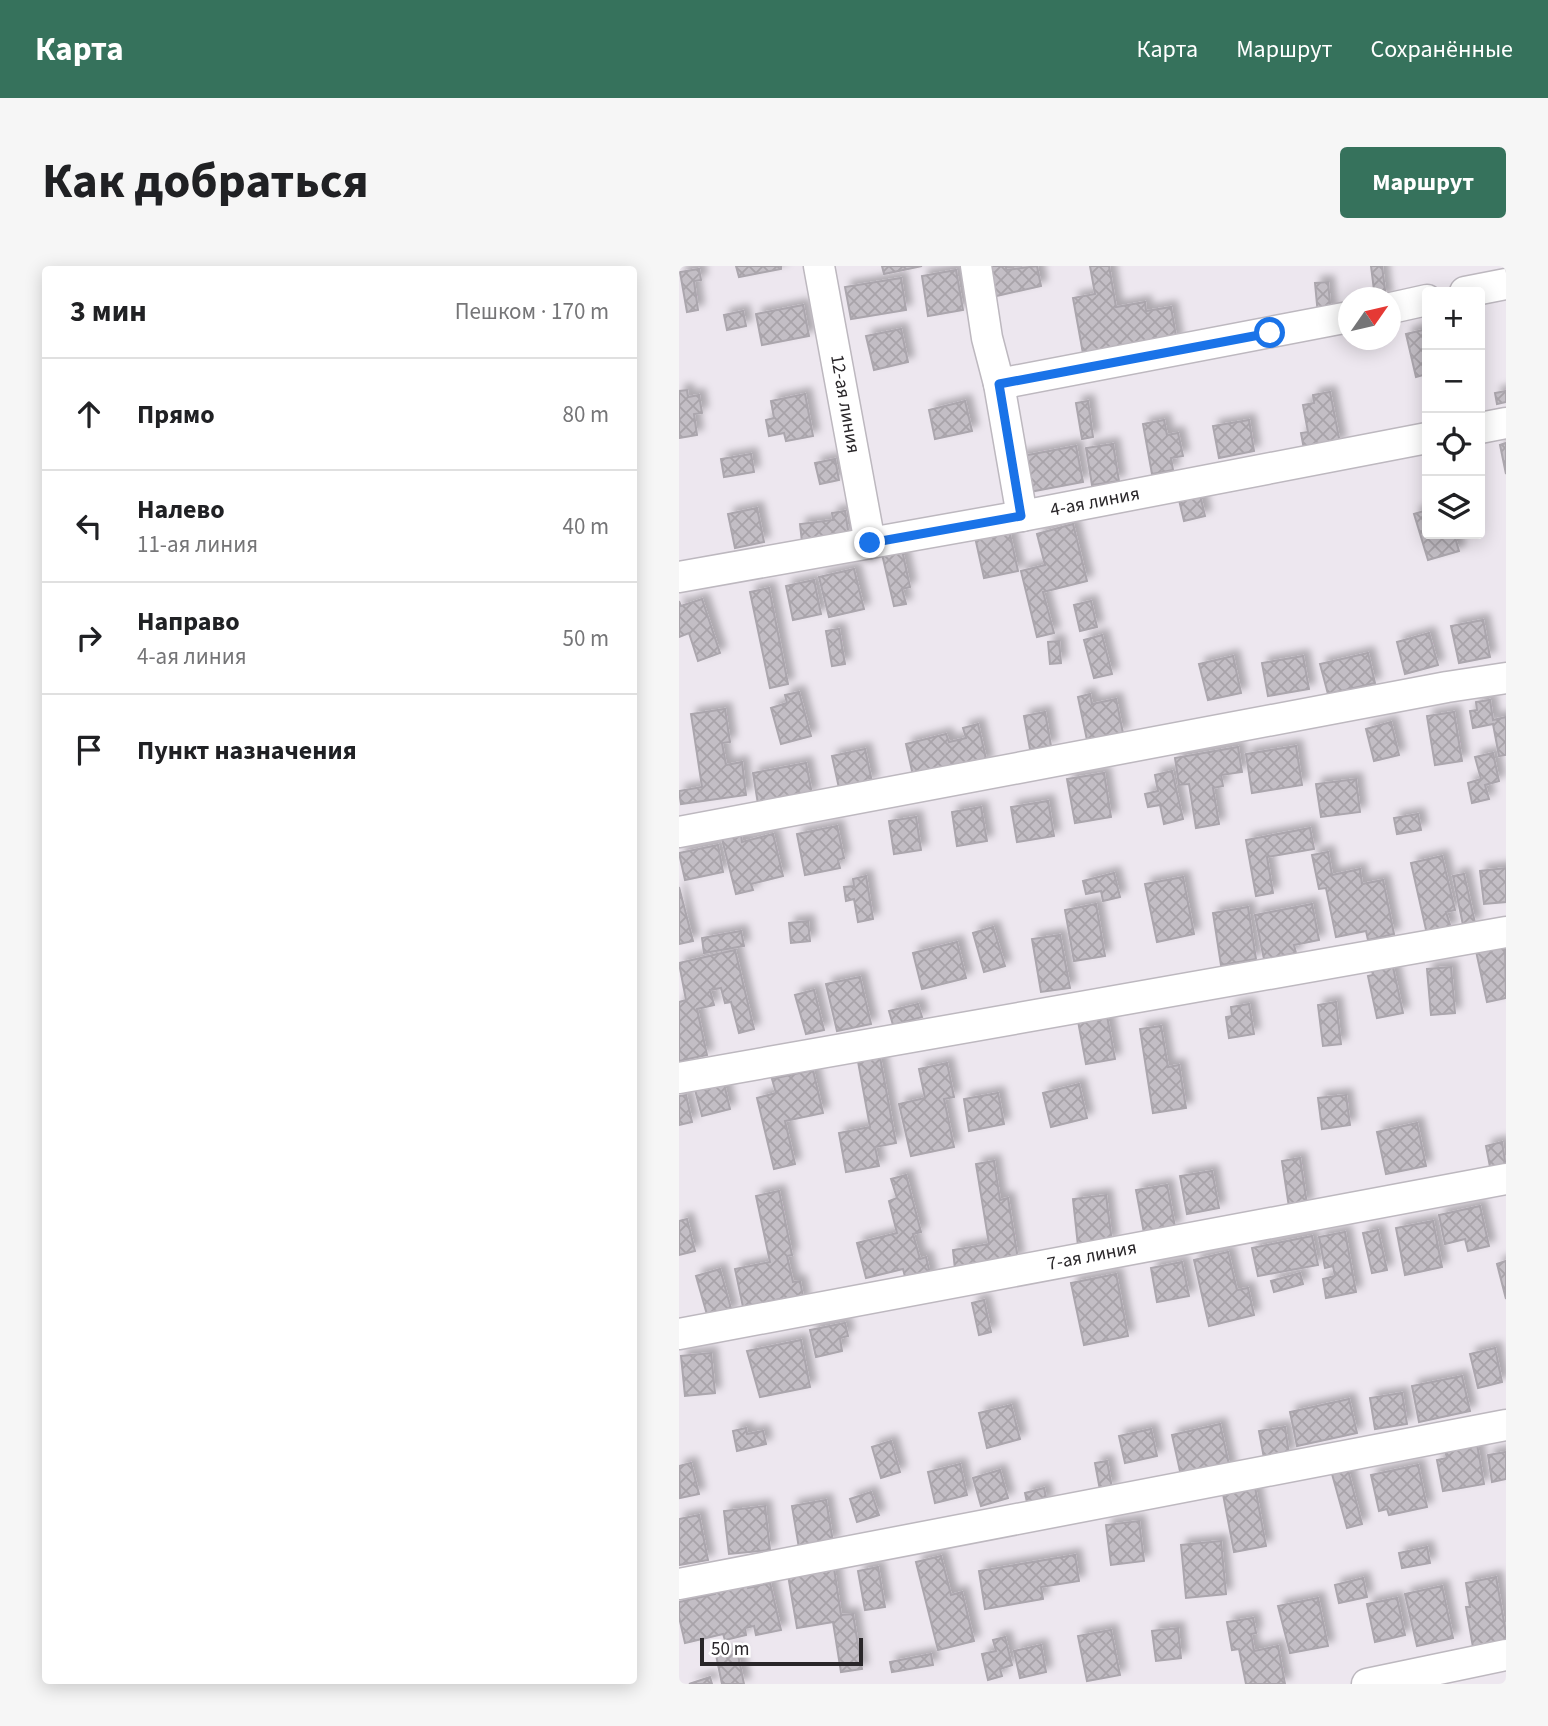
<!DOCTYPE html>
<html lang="ru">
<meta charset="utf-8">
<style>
body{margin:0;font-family:"Source Sans 3",sans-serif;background:#f6f6f6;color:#202124}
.controls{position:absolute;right:21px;top:21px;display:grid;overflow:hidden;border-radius:7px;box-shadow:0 4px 18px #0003}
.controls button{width:63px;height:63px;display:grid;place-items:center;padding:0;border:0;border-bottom:2px solid #e0e0e0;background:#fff;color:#202124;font:35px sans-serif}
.compass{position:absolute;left:659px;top:21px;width:63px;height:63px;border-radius:50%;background:#fff;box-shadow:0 4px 18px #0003;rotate:56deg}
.scale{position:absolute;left:21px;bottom:18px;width:163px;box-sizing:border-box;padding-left:7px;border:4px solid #292629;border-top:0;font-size:19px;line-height:24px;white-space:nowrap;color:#292629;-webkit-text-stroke:5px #fff;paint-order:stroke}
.stop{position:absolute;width:21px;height:21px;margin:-16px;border:5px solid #1a73e8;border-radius:50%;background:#fff}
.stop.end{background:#1a73e8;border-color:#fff;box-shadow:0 2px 7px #0008}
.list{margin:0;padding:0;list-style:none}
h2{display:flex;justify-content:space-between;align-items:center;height:91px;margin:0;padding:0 28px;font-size:30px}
h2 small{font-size:23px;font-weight:400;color:#757577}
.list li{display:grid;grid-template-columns:46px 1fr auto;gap:21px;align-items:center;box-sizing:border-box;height:112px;padding:0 28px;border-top:2px solid #e0e0e0}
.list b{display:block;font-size:26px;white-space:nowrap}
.list p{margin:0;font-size:23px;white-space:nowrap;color:#757577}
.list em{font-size:23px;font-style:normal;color:#757577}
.icon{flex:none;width:38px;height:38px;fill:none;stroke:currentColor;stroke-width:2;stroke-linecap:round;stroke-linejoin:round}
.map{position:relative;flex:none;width:827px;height:1418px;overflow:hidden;border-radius:7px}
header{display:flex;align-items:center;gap:42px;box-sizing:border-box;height:98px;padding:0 35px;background:#36725c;color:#fff}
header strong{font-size:33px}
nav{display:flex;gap:38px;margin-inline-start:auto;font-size:24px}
.intro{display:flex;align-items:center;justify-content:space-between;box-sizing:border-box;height:168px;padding:0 42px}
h1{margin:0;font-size:49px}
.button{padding:18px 32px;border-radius:7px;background:#36725c;color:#fff;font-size:24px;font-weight:700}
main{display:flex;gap:42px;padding:0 42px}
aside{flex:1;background:#fff;border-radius:7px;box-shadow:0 4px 18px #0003}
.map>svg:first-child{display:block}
</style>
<header>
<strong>Карта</strong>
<nav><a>Карта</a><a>Маршрут</a><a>Сохранённые</a></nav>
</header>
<div class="intro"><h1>Как добраться</h1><a class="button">Маршрут</a></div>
<main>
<aside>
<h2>3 мин<small>Пешком · 170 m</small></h2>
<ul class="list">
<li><svg class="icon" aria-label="ahead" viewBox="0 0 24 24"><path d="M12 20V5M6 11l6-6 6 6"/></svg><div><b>Прямо</b></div><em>80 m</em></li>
<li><svg class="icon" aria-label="left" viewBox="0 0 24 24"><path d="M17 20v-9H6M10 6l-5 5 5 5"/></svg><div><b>Налево</b><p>11-ая линия</p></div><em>40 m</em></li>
<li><svg class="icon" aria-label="right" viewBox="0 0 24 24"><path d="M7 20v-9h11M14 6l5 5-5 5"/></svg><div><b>Направо</b><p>4-ая линия</p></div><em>50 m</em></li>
<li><svg class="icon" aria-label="arrive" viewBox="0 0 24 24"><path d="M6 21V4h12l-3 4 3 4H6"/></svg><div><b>Пункт назначения</b></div></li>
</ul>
</aside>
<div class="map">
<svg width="827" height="1418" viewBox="0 0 827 1418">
<defs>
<pattern id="building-cross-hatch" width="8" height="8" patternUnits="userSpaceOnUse" patternTransform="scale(1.75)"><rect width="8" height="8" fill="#c3bec5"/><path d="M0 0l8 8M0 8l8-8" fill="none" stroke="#a8a3a9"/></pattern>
<filter id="shadow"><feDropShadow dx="6" dy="-6" stdDeviation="3.5" flood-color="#0004"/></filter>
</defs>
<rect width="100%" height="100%" fill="#ede7ef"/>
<g fill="url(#building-cross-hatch)" stroke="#aba6ad" stroke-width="2" filter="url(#shadow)">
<polygon points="57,0 102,0 102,3 60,11"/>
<polygon points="203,0 243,0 205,8"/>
<polygon points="307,0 327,0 327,4 358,0 362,20 313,31"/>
<polygon points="411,0 430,0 437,41 466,36 467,45 492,41 498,76 405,93 394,32 416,28"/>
<polygon points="692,0 703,0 707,32 696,32"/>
<polygon points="20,3 22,14 15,15 19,44 8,46 1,6"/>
<polygon points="277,4 284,44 249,50 243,10"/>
<polygon points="222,12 227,44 172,53 166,21"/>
<polygon points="649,16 652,48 639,49 636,17"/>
<polygon points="124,39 130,70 83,79 77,48"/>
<polygon points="64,45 67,60 48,64 45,49"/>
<polygon points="222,63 229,96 195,104 187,70"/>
<polygon points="748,63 748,108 737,111 727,68"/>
<polygon points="8,124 9,131 20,129 23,147 15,148 18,169 0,172 0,125"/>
<polygon points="827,125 827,136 818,138 816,127"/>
<polygon points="651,126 661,177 625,183 622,167 629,166 624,139 635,137 634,129"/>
<polygon points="126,128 134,170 107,175 105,167 90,170 87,154 95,152 92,135"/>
<polygon points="286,135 293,165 256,173 250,144"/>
<polygon points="409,135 414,171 403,173 397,137"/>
<polygon points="485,154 488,169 499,167 504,190 492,192 494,204 473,208 464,158"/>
<polygon points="570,154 575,185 540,192 534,160"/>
<polygon points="827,177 827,208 821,179"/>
<polygon points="434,178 440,215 413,219 407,182"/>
<polygon points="397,180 404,216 345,227 338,191"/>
<polygon points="72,188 75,206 45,211 42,193"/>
<polygon points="156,193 160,214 141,218 136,197"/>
<polygon points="521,229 526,250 505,255 500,234"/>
<polygon points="78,242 85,276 56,282 49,248"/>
<polygon points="748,244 748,268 775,268 780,285 749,294 735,248"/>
<polygon points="166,245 170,270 123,276 121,258 154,254 153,247"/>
<polygon points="394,258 408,315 364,326 375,367 358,371 342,305 366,299 358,268"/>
<polygon points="330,264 339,305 305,312 296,271"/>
<polygon points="223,284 231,321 223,323 227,338 215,340 203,288"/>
<polygon points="175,303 185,343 150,351 140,311"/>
<polygon points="135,314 142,348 114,354 107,320"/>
<polygon points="90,322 109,418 91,422 71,326"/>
<polygon points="23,333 41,387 19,395 10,367 0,371 0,335 2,340"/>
<polygon points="412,335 418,361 401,365 395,339"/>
<polygon points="804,354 811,391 780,397 772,360"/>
<polygon points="160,363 166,398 153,400 147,365"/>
<polygon points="750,367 759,399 726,408 718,376"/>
<polygon points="423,369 433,408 415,412 405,374"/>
<polygon points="380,375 382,397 371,398 369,376"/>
<polygon points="689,387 696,417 649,428 641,398"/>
<polygon points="554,390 562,427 529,434 520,398"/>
<polygon points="624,390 630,423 589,430 583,397"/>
<polygon points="120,426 132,470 102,478 92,442 108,437 106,429"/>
<polygon points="411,428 413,438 437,433 444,467 408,474 399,431"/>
<polygon points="811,434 814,454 827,451 827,489 820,490 814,458 794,462 791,445 798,444 797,436"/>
<polygon points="46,443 51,476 43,477 47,499 63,496 67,529 2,538 0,525 23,521 12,448"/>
<polygon points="366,446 372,480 351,483 345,450"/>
<polygon points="775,446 783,495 756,499 748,450"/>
<polygon points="712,456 720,489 695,495 687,463"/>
<polygon points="299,458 308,497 235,514 227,478 267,468 270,476 287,472 284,462"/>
<polygon points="617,480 623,519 573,527 567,488"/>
<polygon points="559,481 563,506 542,509 544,520 534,522 540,558 517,562 510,518 500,519 496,492"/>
<polygon points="186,483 193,516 160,522 153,490"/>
<polygon points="814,487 820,515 806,519 810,533 793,537 789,517 802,513 796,491"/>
<polygon points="127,497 133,528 79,538 74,507"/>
<polygon points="493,505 504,553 485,558 481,539 469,541 466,528 479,525 476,509"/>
<polygon points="425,507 432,551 396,557 388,513"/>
<polygon points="677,513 681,546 642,551 637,518"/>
<polygon points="369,535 375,570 338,576 332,541"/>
<polygon points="302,541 308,575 278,580 273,546"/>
<polygon points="739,548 742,564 718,568 715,552"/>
<polygon points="237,551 242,584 215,588 210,555"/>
<polygon points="158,560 165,592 159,594 161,602 126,609 118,568"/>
<polygon points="631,562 635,583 588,591 594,627 577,630 567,574"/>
<polygon points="94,568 104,610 72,618 74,624 57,628 43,573 62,569 63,576"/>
<polygon points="39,579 44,606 6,614 0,587"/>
<polygon points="649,586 653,609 681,603 683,618 704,614 715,668 689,674 687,665 657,671 647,622 640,623 633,589"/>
<polygon points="763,590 776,644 767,646 772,662 748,668 732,597"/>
<polygon points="827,602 827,636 805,638 801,605"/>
<polygon points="435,607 441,631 424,635 422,625 407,628 404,615"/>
<polygon points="785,608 796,657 784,659 774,610"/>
<polygon points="187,610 194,653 179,656 175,633 167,635 165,621 175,620 174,613"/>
<polygon points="504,611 515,668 478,676 466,618"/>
<polygon points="0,621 14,675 0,678"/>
<polygon points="417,638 426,690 395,695 386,644"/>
<polygon points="633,638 640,674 615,679 617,687 585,693 576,649"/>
<polygon points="569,641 577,693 542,699 534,647"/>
<polygon points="129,655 131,675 112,677 110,657"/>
<polygon points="314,661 326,700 305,706 294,667"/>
<polygon points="62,665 65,680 25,687 23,672"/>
<polygon points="381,669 391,722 362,726 353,673"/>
<polygon points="278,676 287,712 243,723 234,687"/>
<polygon points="826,679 827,732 808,736 797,685"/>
<polygon points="56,684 75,763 60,767 52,736 46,737 42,722 31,724 35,739 18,743 28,789 0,795 0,736 7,734 0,697"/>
<polygon points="712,692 724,747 698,752 689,710 694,709 691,697"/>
<polygon points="772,701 776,747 752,749 748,703"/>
<polygon points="181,711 192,758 158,765 147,718"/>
<polygon points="135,724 145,764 127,768 116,729"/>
<polygon points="657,736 662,778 644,780 639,739"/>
<polygon points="239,738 243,751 214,759 210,745"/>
<polygon points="570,738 575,768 550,772 547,751 553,750 552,741"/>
<polygon points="428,750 436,793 407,798 399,755"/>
<polygon points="482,760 489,801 500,799 507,842 474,847 461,763"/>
<polygon points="200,786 217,877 196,881 200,900 167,906 160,867 191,861 178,790"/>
<polygon points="268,797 275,831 265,833 275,881 232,890 220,838 246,832 240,803"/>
<polygon points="134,804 144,847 106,855 116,898 95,903 78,832 97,827 93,813"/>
<polygon points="14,816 45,818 51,843 23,850"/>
<polygon points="400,818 408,852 372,861 364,827"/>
<polygon points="319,827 325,858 290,865 285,833"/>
<polygon points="7,829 13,856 0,859 0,830"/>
<polygon points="667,829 671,859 643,863 639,832"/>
<polygon points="738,857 747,900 707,908 698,866"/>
<polygon points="823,876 827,902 812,906 807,880"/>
<polygon points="621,892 628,938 610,941 603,895"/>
<polygon points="315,895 321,934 329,932 339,993 276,1003 274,984 310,978 297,898"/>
<polygon points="533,905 540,942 508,948 501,910"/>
<polygon points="227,909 242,966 234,968 241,993 247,991 252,1012 228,1018 224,1003 187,1012 178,977 218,967 210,935 218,932 212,913"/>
<polygon points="488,919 496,961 465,967 457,924"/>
<polygon points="100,925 113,989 108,990 114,1016 121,1015 125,1036 102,1041 101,1033 64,1041 56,1003 91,996 77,930"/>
<polygon points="427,929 433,976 399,980 394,933"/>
<polygon points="801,940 810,980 789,985 786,973 766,978 760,949"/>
<polygon points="8,953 16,985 0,989 0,955"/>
<polygon points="754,955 763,1001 726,1009 717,962"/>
<polygon points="699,964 708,1004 693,1007 684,967"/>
<polygon points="666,966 677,1026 647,1032 644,1013 656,1010 654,1000 646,1002 640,971"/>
<polygon points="633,970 639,999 579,1010 573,982"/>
<polygon points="549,986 558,1024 569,1022 575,1049 530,1060 515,994"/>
<polygon points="827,995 827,1033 818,998"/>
<polygon points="503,996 510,1030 478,1036 472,1002"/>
<polygon points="41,1003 53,1046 29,1052 17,1010"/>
<polygon points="621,1007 624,1018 595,1026 592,1015"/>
<polygon points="437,1008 449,1070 405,1079 392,1017"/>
<polygon points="305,1034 312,1066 300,1069 293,1037"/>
<polygon points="166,1057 169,1070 161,1072 163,1085 137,1091 131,1064"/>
<polygon points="122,1074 131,1121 81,1131 68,1085"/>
<polygon points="816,1082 823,1116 799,1122 791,1088"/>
<polygon points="32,1087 36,1127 6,1130 2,1090"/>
<polygon points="783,1110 791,1145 740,1156 733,1120"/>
<polygon points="723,1127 728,1158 696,1163 691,1132"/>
<polygon points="670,1133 678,1167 618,1180 611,1146"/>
<polygon points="332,1139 341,1173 308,1182 300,1147"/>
<polygon points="541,1158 551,1203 503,1214 493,1169"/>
<polygon points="606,1161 610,1188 585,1192 580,1165"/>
<polygon points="67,1162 68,1168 84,1165 87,1178 58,1185 54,1165"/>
<polygon points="472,1163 478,1190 446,1197 440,1170"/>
<polygon points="212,1175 221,1206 202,1212 193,1181"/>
<polygon points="798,1178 805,1218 764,1225 758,1194 768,1192 766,1184"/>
<polygon points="827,1186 827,1213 813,1216 809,1189"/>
<polygon points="428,1195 433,1222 421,1224 416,1197"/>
<polygon points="12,1197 20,1228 1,1232 0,1200"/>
<polygon points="281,1198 288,1229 256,1237 249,1206"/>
<polygon points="739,1199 748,1241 710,1249 708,1243 700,1245 692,1209"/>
<polygon points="321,1204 329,1232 302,1240 294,1212"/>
<polygon points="669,1204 683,1258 668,1262 653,1208"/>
<polygon points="576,1221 587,1280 555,1286 544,1228"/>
<polygon points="365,1222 368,1236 349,1241 346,1227"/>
<polygon points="192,1226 200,1249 178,1256 171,1233"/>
<polygon points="147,1234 154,1276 120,1282 113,1240"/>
<polygon points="86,1240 91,1284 50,1288 45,1245"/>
<polygon points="20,1249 29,1294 0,1299 0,1253"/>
<polygon points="460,1255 465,1295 432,1299 427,1259"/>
<polygon points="542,1275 547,1328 507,1332 502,1279"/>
<polygon points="748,1281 751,1297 723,1302 720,1287"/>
<polygon points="396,1289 400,1315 362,1321 364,1333 306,1343 300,1305"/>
<polygon points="262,1290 272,1329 283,1326 295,1375 259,1384 237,1296"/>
<polygon points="199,1301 206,1341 186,1344 179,1305"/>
<polygon points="155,1302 162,1349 174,1348 183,1403 162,1406 154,1356 118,1362 109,1309"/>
<polygon points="67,1311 69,1322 91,1317 102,1364 77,1369 75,1360 66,1362 67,1369 46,1374 44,1368 6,1377 0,1351 0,1336 36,1328 35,1319"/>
<polygon points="817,1311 827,1367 827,1381 795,1387 787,1341 791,1341 787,1317"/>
<polygon points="684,1312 688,1331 660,1337 656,1319"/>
<polygon points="763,1320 774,1372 738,1380 726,1328"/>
<polygon points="639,1332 649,1380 611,1387 599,1340"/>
<polygon points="718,1332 726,1369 696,1376 688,1338"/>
<polygon points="574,1352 577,1367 572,1368 575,1385 599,1380 606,1418 567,1418 560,1383 553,1384 548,1356"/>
<polygon points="499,1362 502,1392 477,1395 473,1365"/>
<polygon points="432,1364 441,1409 408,1415 399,1370"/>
<polygon points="326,1371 333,1399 321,1403 323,1410 309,1414 303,1388 317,1385 314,1374"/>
<polygon points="362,1379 367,1406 341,1412 335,1385"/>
<polygon points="58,1384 65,1418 43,1418 37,1389"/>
<polygon points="252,1388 254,1399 213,1406 211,1396"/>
<polygon points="31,1411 33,1418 10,1418"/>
</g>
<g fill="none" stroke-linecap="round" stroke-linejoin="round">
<g stroke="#bdb8bf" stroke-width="33">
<g id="minor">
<polyline points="140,0 191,277"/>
<polyline points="297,0 308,72 320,118 343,250"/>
<polyline points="786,26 827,18"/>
<polyline points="712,42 748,34"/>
<polyline points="320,118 670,51"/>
<polyline points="801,162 827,157"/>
<polyline points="0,311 343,250 748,172"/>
<polyline points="0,566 768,421 827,412"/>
<polyline points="0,812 827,666"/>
<polyline points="0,1068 827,913"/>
<polyline points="0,1318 827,1159"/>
<polyline points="688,1418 827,1389"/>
</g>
</g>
<use href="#minor" stroke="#fff" stroke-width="30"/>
</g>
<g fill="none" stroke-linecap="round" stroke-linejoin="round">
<polyline stroke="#1a73e8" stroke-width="9" points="191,277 342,250 320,118 591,67"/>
</g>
<g text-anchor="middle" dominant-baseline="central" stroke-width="7" stroke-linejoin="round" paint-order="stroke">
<g font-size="19" fill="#292629" stroke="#fff">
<text transform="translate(166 138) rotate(80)">12-ая линия</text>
<text transform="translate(416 236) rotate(-11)">4-ая линия</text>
<text transform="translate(413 990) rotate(-11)">7-ая линия</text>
</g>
</g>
</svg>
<div class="controls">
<button>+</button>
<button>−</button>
<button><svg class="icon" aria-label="locate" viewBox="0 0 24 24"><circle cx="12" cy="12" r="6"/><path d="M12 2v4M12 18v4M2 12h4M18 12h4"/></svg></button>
<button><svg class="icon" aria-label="layers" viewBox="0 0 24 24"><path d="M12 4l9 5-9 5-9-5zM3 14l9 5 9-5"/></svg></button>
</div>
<svg class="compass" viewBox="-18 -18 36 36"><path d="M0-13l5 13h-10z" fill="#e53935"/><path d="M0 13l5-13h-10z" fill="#757577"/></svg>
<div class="scale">50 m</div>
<div class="stop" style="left:591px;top:67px"></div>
<div class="stop end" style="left:191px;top:277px"></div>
</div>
</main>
